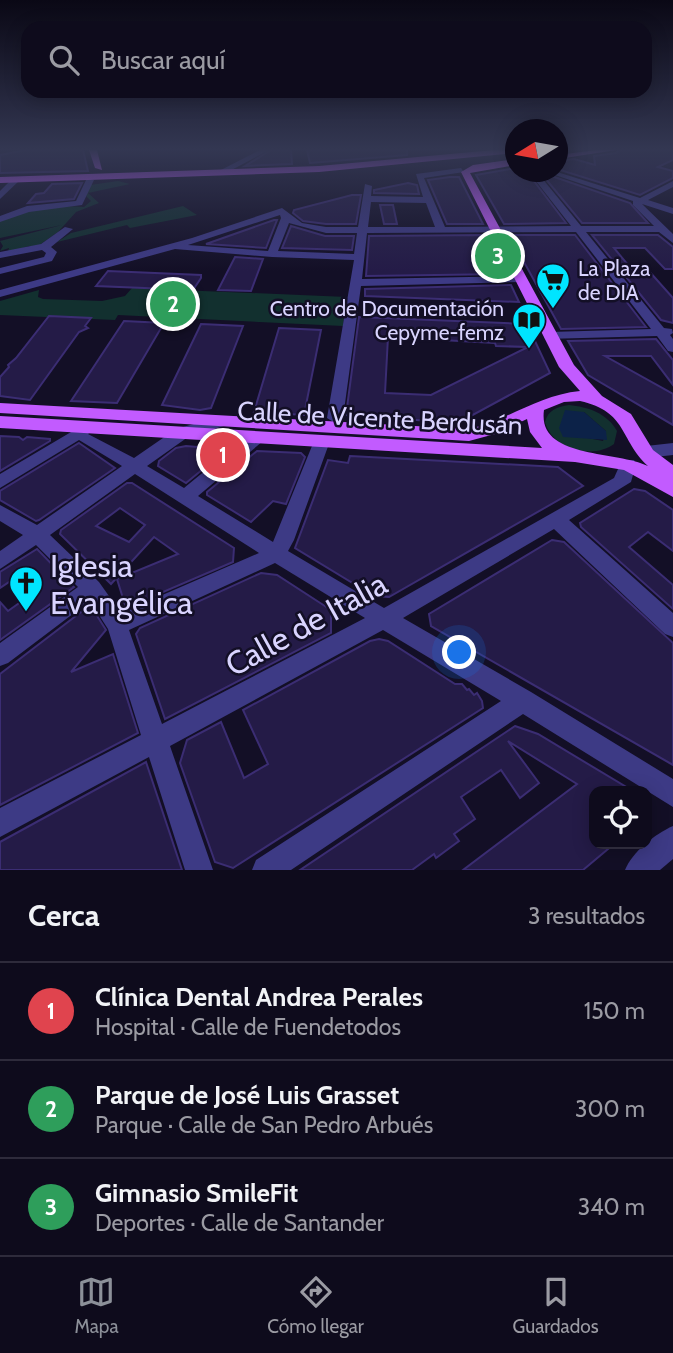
<!DOCTYPE html>
<html lang="es">
<meta charset="utf-8">
<style>
body{margin:0;font-family:Cabin,sans-serif;background:#1c1929;color:#f1f3f6}
.controls{position:absolute;right:21px;bottom:21px;display:grid;overflow:hidden;border-radius:14px;box-shadow:0 4px 18px #0003}
.controls button{width:63px;height:63px;display:grid;place-items:center;padding:0;border:0;border-bottom:2px solid #2e2b3b;background:#0e0b1c;color:#f1f3f6;font:35px sans-serif}
.compass{position:absolute;left:505px;top:119px;width:63px;height:63px;border-radius:50%;background:#0e0b1c;box-shadow:0 4px 18px #0003;rotate:259deg}
.you{position:absolute;left:460px;top:653px;width:24px;height:24px;margin:-18px;border:5px solid #fff;border-radius:50%;background:#1a73e8;box-shadow:0 0 0 10px #1a73e833}
.badge{display:grid;place-items:center;width:46px;height:46px;border-radius:50%;background:#8c9099;color:#fff;font-size:23px;font-weight:700}
.pin{position:absolute;translate:-50% -50%;border:4px solid #fff;box-shadow:0 2px 7px #0006}
.list{margin:0;padding:0;list-style:none}
h2{display:flex;justify-content:space-between;align-items:center;height:91px;margin:0;padding:0 28px;font-size:30px}
h2 small{font-size:23px;font-weight:400;color:#9b9ba3}
.list li{display:grid;grid-template-columns:46px 1fr auto;gap:21px;align-items:center;box-sizing:border-box;height:98px;padding:0 28px;border-top:2px solid #2e2b3b}
.list b{display:block;font-size:26px;white-space:nowrap}
.list p{margin:0;font-size:23px;white-space:nowrap;color:#9b9ba3}
.list em{font-size:23px;font-style:normal;color:#9b9ba3}
.icon{flex:none;width:38px;height:38px;fill:none;stroke:currentColor;stroke-width:2;stroke-linecap:round;stroke-linejoin:round}
.map{position:relative;flex:none;width:673px;height:870px;overflow:hidden}
.search{position:absolute;background:#0e0b1c;box-shadow:0 4px 18px #0003;left:21px;right:21px;top:21px;height:77px;display:flex;align-items:center;gap:18px;box-sizing:border-box;padding:0 24px;border-radius:21px;color:#9b9ba3;font-size:26px}
.sheet{height:385px;background:#0e0b1c}
nav{display:flex;justify-content:space-around;align-items:center;box-sizing:border-box;height:98px;border-top:2px solid #2e2b3b;background:#0e0b1c;font-size:19px;color:#9b9ba3}
nav a{display:grid;justify-items:center;gap:4px}
nav .on{color:#8c9099}
.map>svg:first-child{display:block}
</style>
<div class="map">
<svg width="673" height="870" viewBox="0 0 673 870">
<rect width="100%" height="100%" fill="#130f26"/>
<g fill="#12302f" fill-rule="evenodd">
<path d="M 118,181 L 130,184 L 88,193 L 99,203 L 76,212 L 58,232 L 35,248 L 29,246 L 11,252 L 8,251 L 9,248 L 0,251 L 3,246 L 0,241 L 62,225 L 0,238 L 0,221 C 27,210 54,204 84,207 L 91,201 L 86,196 L 90,185 Z"/>
<polygon points="183,206 197,215 130,228 127,225 57,242 71,233"/>
<polygon points="132,288 347,297 343,326 118,315 115,320 0,315 0,301 39,290 38,297 43,299 102,301 125,296"/>
<path d="M 569,405 C 588,407 607,413 617,431 L 614,444 C 593,460 552,449 545,422 C 548,410 557,407 569,405 ZM 584,412 L 606,431 L 603,441 L 583,437 L 562,422 L 563,419 Z"/>
</g>
<polygon fill="#0c2248" points="565,410 584,412 606,431 607,440 563,437 559,428"/>
<g fill="#241b47" stroke="#3b2d73" stroke-width="2" fill-rule="evenodd">
<polygon points="25,150 83,150 88,171 0,173 0,155"/>
<polygon points="271,150 291,150 292,164 245,166"/>
<polygon points="307,150 407,150 407,155 310,163"/>
<polygon points="619,150 673,150 673,160 658,167 673,171 673,178 640,195 557,169 557,161 574,159 595,165 594,156 616,153"/>
<polygon points="515,168 515,172 527,172 566,223 504,224 476,175"/>
<polygon points="540,172 630,203 648,223 582,223"/>
<polygon points="450,177 459,177 483,224 447,224 428,180"/>
<polygon points="82,183 74,199 28,203 36,194 44,193 52,184"/>
<polygon points="408,183 417,185 419,194 374,193 374,190"/>
<polygon points="352,195 361,195 356,224 326,224 303,221 293,213 294,210"/>
<polygon points="380,205 393,205 397,224 384,224"/>
<polygon points="274,220 277,220 266,248 206,244"/>
<polygon points="291,226 325,236 354,236 352,250 282,248"/>
<polygon points="486,235 505,274 366,276 369,236"/>
<polygon points="509,235 575,235 646,327 561,329"/>
<polygon points="592,235 658,235 673,247 673,269 665,269 645,248 614,248 633,271 649,271 673,298 673,323 661,320"/>
<polygon points="235,257 263,259 251,291 218,290"/>
<polygon points="108,271 201,275 201,278 193,290 96,286"/>
<polygon points="511,285 519,302 365,296 365,289"/>
<polygon points="49,316 91,318 85,326 88,328 79,332 30,400 0,396 0,377 9,367 8,365 16,358"/>
<path d="M 359,317 L 527,324 L 550,373 L 458,423 L 346,415 ZM 388,337 L 495,343 L 496,346 L 528,347 L 431,395 L 385,393 Z"/>
<polygon points="124,321 164,323 117,403 71,401"/>
<polygon points="201,324 243,326 211,408 200,410 162,405"/>
<polygon points="279,328 321,330 304,415 254,412"/>
<polygon points="656,339 673,360 673,385 651,356 605,356 673,394 673,425 588,375 568,341"/>
<polygon points="0,436 19,437 23,440 27,437 50,439 50,441 0,471"/>
<polygon points="79,443 115,468 39,520 36,521 0,500 0,491"/>
<polygon points="186,446 221,449 225,451 186,483 158,466 159,461 176,448"/>
<polygon points="257,451 301,453 305,457 286,504 273,501 251,522 207,495 207,492"/>
<polygon points="350,456 558,467 583,486 389,597 374,596 295,548 328,460 348,463"/>
<path d="M 127,483 L 132,483 L 234,548 L 233,562 L 126,608 L 117,579 L 178,554 L 154,537 L 111,584 L 60,534 L 61,530 ZM 120,508 L 145,525 L 129,542 L 96,526 Z"/>
<polygon points="634,489 645,491 673,510 673,551 648,532 629,547 673,585 673,609 581,527 580,523"/>
<polygon points="552,540 564,542 673,643 673,765 431,626 429,614"/>
<polygon points="37,549 74,587 0,640 0,602 8,611 36,591 21,574 0,588 0,572"/>
<polygon points="261,573 277,575 331,610 331,633 165,719 136,634 140,628"/>
<polygon points="92,608 106,630 71,672 113,654 138,733 0,805 0,674 85,609"/>
<polygon points="379,639 388,641 455,684 462,684 467,690 469,689 474,695 477,693 482,701 483,708 233,868 215,862 180,763 187,740 221,722 244,778 268,764 243,710 370,641"/>
<polygon points="515,726 538,734 633,791 594,791 594,844 614,844 583,870 463,870 577,784 508,741 539,783 520,798 501,770 461,797 475,819 454,834 459,841 436,858 434,854 412,870 300,870"/>
<polygon points="146,762 182,870 0,870 0,842"/>
</g>
<g fill="none" stroke-linecap="round" stroke-linejoin="round">
<g fill="#3d3a85" fill-rule="evenodd">
<polygon points="260,150 269,150 224,174 217,172"/>
<path d="M 461,168 L 464,172 L 424,178 L 445,227 L 571,226 L 529,172 L 537,172 L 581,226 L 654,226 L 633,205 L 633,201 L 546,172 L 557,172 L 640,198 L 673,181 L 673,187 L 648,200 L 673,208 L 673,214 L 642,204 L 673,234 L 673,243 L 659,232 L 586,232 L 664,328 L 672,329 L 673,333 L 670,335 L 673,339 L 673,352 L 668,351 L 657,336 L 545,339 L 544,336 L 550,332 L 651,329 L 576,232 L 367,233 L 362,279 L 520,276 L 526,279 L 520,282 L 361,286 L 343,418 L 335,423 L 327,418 L 354,260 L 272,257 L 175,249 L 0,297 L 0,290 L 192,238 L 282,208 L 302,223 L 326,227 L 358,227 L 365,184 L 372,186 L 371,196 L 423,197 L 416,174 ZM 371,202 L 426,203 L 435,227 L 368,227 ZM 280,215 L 281,218 L 268,251 L 188,245 ZM 289,223 L 326,233 L 357,233 L 354,254 L 278,251 Z"/>
<polygon points="14,177 21,179 0,199 0,191"/>
<polygon points="87,178 94,180 82,205 29,212 0,222 0,216 27,206 76,201"/>
<polygon points="65,227 73,229 51,247 57,252 52,261 0,274 0,268 44,257 46,253 42,250 0,258 0,252 41,244"/>
<path d="M 222,416 L 230,421 L 227,425 L 188,437 L 147,466 L 184,488 L 251,433 L 263,433 L 265,437 L 263,441 L 198,496 L 273,542 L 314,441 L 316,437 L 328,437 L 330,441 L 294,540 L 288,551 L 384,608 L 614,478 L 622,460 L 634,460 L 636,464 L 631,482 L 569,520 L 673,613 L 673,637 L 665,634 L 554,529 L 403,618 L 531,692 L 673,779 L 673,807 L 523,714 L 291,870 L 252,870 L 256,860 L 501,701 L 383,630 L 170,746 L 213,870 L 185,870 L 149,757 L 0,837 L 0,808 L 141,735 L 108,629 L 90,601 L 8,663 L 0,666 L 0,643 L 78,587 L 36,545 L 0,569 L 0,551 L 23,535 L 0,521 L 0,505 L 37,525 L 122,466 L 79,440 L 0,488 L 0,474 L 88,422 L 96,427 L 88,434 L 134,458 L 176,429 ZM 135,474 L 259,553 L 121,613 L 99,582 L 50,535 ZM 275,563 L 365,618 L 162,724 L 129,630 Z"/>
<polygon points="673,443 673,455 646,458 638,452 646,446"/>
<path d="M 673,826 L 673,859 L 660,870 L 625,870 C 632,852 655,834 673,826 Z"/>
</g>
<g fill="#c25bff" fill-rule="evenodd">
<polygon points="89,150 97,150 102,170 95,168"/>
<polygon points="494,150 516,150 516,153 319,172 0,183 0,177 319,166"/>
<polygon points="596,150 616,150 558,159 558,155"/>
<path d="M 516,159 L 516,165 L 470,173 L 574,365 L 602,396 L 631,414 L 653,450 L 673,465 L 673,497 L 624,470 L 575,462 L 0,428 L 0,416 L 542,448 L 530,432 L 527,419 L 495,434 L 469,441 L 0,413 L 0,403 L 469,429 C 508,420 539,395 580,391 L 559,367 L 461,172 L 473,165 ZM 580,401 C 628,412 619,439 648,466 C 616,450 537,459 544,410 L 564,402 Z"/>
</g>
</g>
<linearGradient id="sky" x2="0" y2="1"><stop stop-color="#0a0815"/><stop offset="0.55" stop-color="#333752"/><stop offset="1" stop-color="#333752" stop-opacity="0"/></linearGradient>
<rect width="673" height="271" fill="url(#sky)"/>
<defs>
<g id="supermarket-pin" transform="scale(1.75)"><path d="M0 17L-7.5 6A9.5 9.5 0 1 1 7.5 6Z" fill="#00e5ff" stroke="#130f26"/><path d="M-6-5.5h2.5l.6 2H6L4.5 2H-2.5L-4.4-4H-6ZM-1.5 3.2a1.3 1.3 0 1 0 .1 0ZM3 3.2a1.3 1.3 0 1 0 .1 0Z" fill="#111"/></g>
<g id="library-pin" transform="scale(1.75)"><path d="M0 17L-7.5 6A9.5 9.5 0 1 1 7.5 6Z" fill="#00e5ff" stroke="#130f26"/><path d="M-6-4Q-3-5.5-.7-3.5V5Q-3 3-6 4ZM6-4Q3-5.5 .7-3.5V5Q3 3 6 4Z" fill="#111"/></g>
<g id="church-pin" transform="scale(1.75)"><path d="M0 17L-7.5 6A9.5 9.5 0 1 1 7.5 6Z" fill="#00e5ff" stroke="#130f26"/><path d="M-1.2-6h2.4v3.5h3.3v2.4h-3.3V6h-2.4V-.1h-3.3v-2.4h3.3Z" fill="#111"/></g>
</defs>
<g fill-rule="evenodd">
<use href="#supermarket-pin" x="553" y="280"/>
<use href="#library-pin" x="529" y="320"/>
<use href="#church-pin" x="26" y="583"/>
</g>
<g text-anchor="middle" dominant-baseline="central" stroke-width="5" stroke-linejoin="round" paint-order="stroke">
<g font-size="21" fill="#d9d4ff" stroke="#130f26" text-anchor="start">
<text x="578" y="268">La Plaza<tspan x="578" dy="24">de DIA</tspan></text>
<text x="504" y="308" text-anchor="end">Centro de Documentación<tspan x="504" dy="24">Cepyme-femz</tspan></text>
</g>
<g font-size="26" fill="#d9d4ff" stroke="#130f26">
<text transform="translate(380 418) rotate(3)">Calle de Vicente Berdusán</text>
</g>
<g font-size="32" fill="#d9d4ff" stroke="#130f26" text-anchor="start">
<text x="50" y="565">Iglesia<tspan x="50" dy="37">Evangélica</tspan></text>
</g>
<g font-size="32" fill="#d9d4ff" stroke="#130f26">
<text transform="translate(306 624) rotate(-29)">Calle de Italia</text>
</g>
</g>
</svg>
<div class="controls">
<button><svg class="icon" aria-label="locate" viewBox="0 0 24 24"><circle cx="12" cy="12" r="6"/><path d="M12 2v4M12 18v4M2 12h4M18 12h4"/></svg></button>
</div>
<svg class="compass" viewBox="-18 -18 36 36"><path d="M0-13l5 13h-10z" fill="#e53935"/><path d="M0 13l5-13h-10z" fill="#9b9ba3"/></svg>
<div class="you"></div>
<div class="pin badge" style="left:223px;top:455px;background:#e0444e">1</div>
<div class="pin badge" style="left:173px;top:304px;background:#2e9e5b">2</div>
<div class="pin badge" style="left:498px;top:256px;background:#2e9e5b">3</div>
<div class="search"><svg class="icon" aria-label="search" viewBox="0 0 24 24"><circle cx="10" cy="10" r="6"/><path d="M15 15l6 6"/></svg>Buscar aquí</div>
</div>
<section class="sheet">
<h2>Cerca<small>3 resultados</small></h2>
<ul class="list">
<li><span class="badge" style="background:#e0444e">1</span><div><b>Clínica Dental Andrea Perales</b><p>Hospital · Calle de Fuendetodos</p></div><em>150 m</em></li>
<li><span class="badge" style="background:#2e9e5b">2</span><div><b>Parque de José Luis Grasset</b><p>Parque · Calle de San Pedro Arbués</p></div><em>300 m</em></li>
<li><span class="badge" style="background:#2e9e5b">3</span><div><b>Gimnasio SmileFit</b><p>Deportes · Calle de Santander</p></div><em>340 m</em></li>
</ul>
</section>
<nav>
<a class="on"><svg class="icon" aria-label="map" viewBox="0 0 24 24"><path d="M3 6l6-2 6 2 6-2v14l-6 2-6-2-6 2zM9 4v14M15 6v14"/></svg>Mapa</a>
<a><svg class="icon" aria-label="directions" viewBox="0 0 24 24"><path d="M12 3l9 9-9 9-9-9zM9 14v-3h6M13 9l2 2-2 2"/></svg>Cómo llegar</a>
<a><svg class="icon" aria-label="saved" viewBox="0 0 24 24"><path d="M7 4h10v16l-5-4-5 4z"/></svg>Guardados</a>
</nav>
